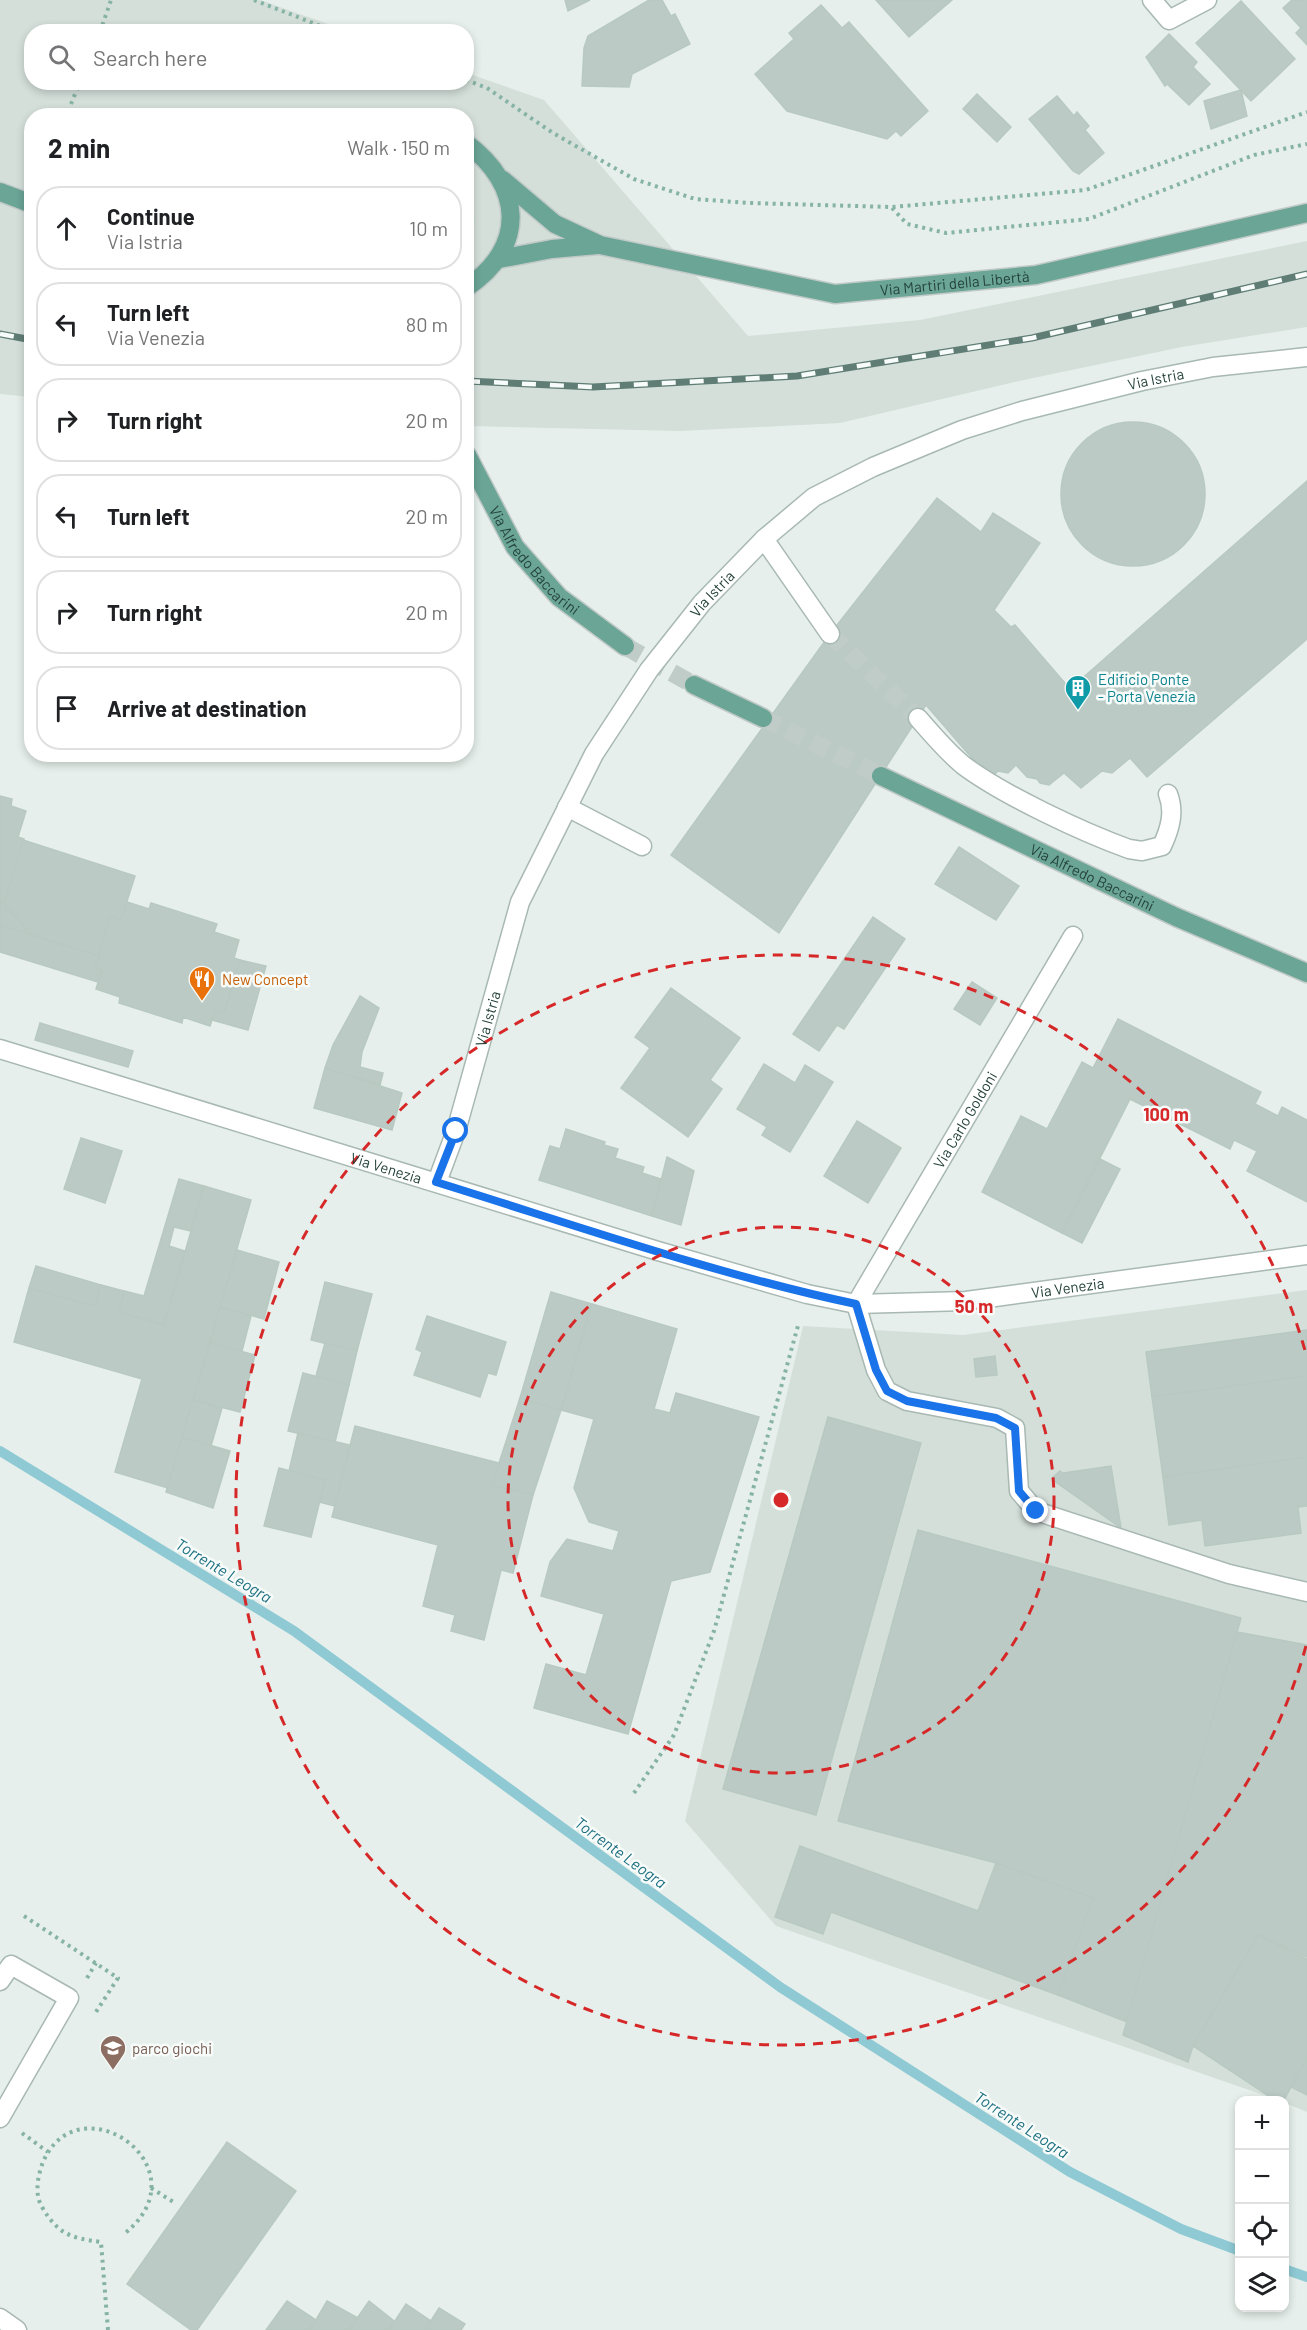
<!DOCTYPE html>
<meta charset="utf-8">
<style>
body{margin:0;font-family:Barlow,sans-serif;background:#f6f6f6;color:#202124}
.controls{position:absolute;right:18px;bottom:18px;display:grid;overflow:hidden;border-radius:12px;box-shadow:0 3px 9px #0003}
.controls button{width:54px;height:54px;display:grid;place-items:center;padding:0;border:0;border-bottom:2px solid #e0e0e0;background:#fff;color:#202124;font:30px sans-serif}
.stop{position:absolute;width:18px;height:18px;margin:-14px;border:4px solid #1a73e8;border-radius:50%;background:#fff}
.stop.end{background:#1a73e8;border-color:#fff;box-shadow:0 2px 6px #0008}
.list{margin:0;padding:0;list-style:none}
h2{display:flex;justify-content:space-between;align-items:center;height:78px;margin:0;padding:0 24px;font-size:26px}
h2 small{font-size:20px;font-weight:400;color:#757577}
.list li{display:grid;grid-template-columns:39px 1fr auto;gap:18px;align-items:center;box-sizing:border-box;height:84px;margin:0 12px 12px;padding:0 12px;border:2px solid #e0e0e0;border-radius:24px}
.list b{display:block;font-size:22px;white-space:nowrap}
.list p{margin:0;font-size:20px;white-space:nowrap;color:#757577}
.list em{font-size:20px;font-style:normal;color:#757577}
.icon{flex:none;width:33px;height:33px;fill:none;stroke:currentColor;stroke-width:2;stroke-linecap:round;stroke-linejoin:round}
.map{position:relative;flex:none;width:1307px;height:2330px;overflow:hidden}
.search{position:absolute;background:#fff;box-shadow:0 3px 9px #0003;left:24px;top:24px;width:450px;height:66px;display:flex;align-items:center;gap:15px;box-sizing:border-box;padding:0 21px;border-radius:24px;color:#757577;font-size:22px}
.panel{position:absolute;background:#fff;box-shadow:0 3px 9px #0003;left:24px;top:108px;width:450px;height:654px;border-radius:24px}
.map>svg:first-child{display:block}
</style>
<div class="map">
<svg width="1307" height="2330" viewBox="0 0 1307 2330">
<rect width="100%" height="100%" fill="#e6efeb"/>
<g fill="#d4dfda">
<polygon points="0,0 260,0 348,31 32,32 32,82 466,82 467,73 544,100 748,336 920,320 1307,241 1307,327 1182,347 1019,381 840,423 681,431 467,426 466,116 32,116 31,397 0,394"/>
<polygon points="1307,1290 1307,2112 1285,2103 1284,2100 1278,2100 776,1926 685,1821 803,1326 963,1335"/>
</g>
<path fill="#bfe0c8" d="M 466,192 C 476,210 478,228 467,247 Z"/>
<g fill="none" stroke-linecap="round" stroke-linejoin="round">
<g stroke="#8ec9d4" stroke-width="10">
<polyline points="0,1451 294,1631 780,1987 1070,2172 1181,2229 1240,2251"/>
<polyline points="1284,2269 1307,2277"/>
</g>
</g>
<g fill="#bbcac4" stroke="#b8c9c2" stroke-width="1.5">
<polygon points="565,0 590,0 568,11"/>
<polygon points="649,0 662,0 671,16 675,14 690,44 632,74 629,87 582,86 584,48 588,36"/>
<polygon points="876,0 952,0 909,37"/>
<polygon points="1292,0 1307,0 1307,45 1296,33 1301,28 1283,8"/>
<polygon points="1241,1 1295,59 1251,101 1196,43"/>
<polygon points="821,5 842,28 849,22 928,111 901,136 896,131 887,139 787,111 755,74 794,39 789,33"/>
<polygon points="1169,34 1197,62 1193,67 1210,84 1189,105 1167,84 1165,86 1146,57"/>
<polygon points="1241,90 1247,116 1211,129 1204,101"/>
<polygon points="977,94 1011,127 997,142 963,109"/>
<polygon points="1057,96 1074,116 1077,112 1089,126 1085,130 1104,153 1079,174 1073,171 1029,119"/>
<circle cx="1133" cy="494" r="72"/>
<polygon points="1307,481 1307,639 1147,777 1130,758 1112,773 1102,771 1081,788 1064,773 1049,785 1040,783 1037,779 1027,777 1016,765 1008,773 998,771 990,779 926,705 779,933 671,855 830,634 937,498 981,532 993,513 1040,543 994,610 1011,627 1015,625 1070,689"/>
<polygon points="0,796 12,799 11,806 26,811 18,837 24,839 5,901 0,900"/>
<polygon points="23,840 135,876 121,920 110,916 99,956 33,936 0,900 5,901"/>
<polygon points="959,847 1019,886 996,920 935,884"/>
<polygon points="0,900 33,936 0,925"/>
<polygon points="127,902 149,909 151,903 217,924 214,932 239,940 234,958 240,960 224,1013 215,1010 210,1026 183,1017 182,1023 119,1003 120,997 96,989 102,970 95,968 110,916 121,920"/>
<polygon points="873,917 905,939 844,1029 837,1025 819,1051 793,1034"/>
<polygon points="0,925 99,956 95,968 102,970 98,982 0,952"/>
<polygon points="240,960 266,966 248,1030 212,1020 215,1010 224,1013"/>
<polygon points="972,982 997,998 980,1025 954,1009"/>
<polygon points="671,988 740,1038 710,1080 722,1089 688,1137 621,1088 650,1048 635,1037"/>
<polygon points="360,996 379,1008 362,1052 360,1067 383,1073 380,1085 325,1068 333,1045"/>
<polygon points="1118,1019 1261,1092 1255,1104 1278,1116 1282,1107 1307,1120 1307,1202 1247,1171 1257,1151 1234,1140 1230,1149 1130,1099 1062,1233 982,1192 1021,1116 1047,1129 1082,1062 1093,1068"/>
<polygon points="40,1023 133,1051 128,1067 35,1040"/>
<polygon points="764,1064 795,1083 805,1065 833,1082 790,1152 762,1135 767,1127 737,1109"/>
<polygon points="325,1068 402,1093 392,1130 314,1108"/>
<polygon points="857,1121 901,1148 868,1203 824,1176"/>
<polygon points="566,1129 605,1142 604,1145 618,1149 615,1158 644,1167 642,1173 661,1179 652,1216 539,1180 550,1146 560,1149"/>
<polygon points="81,1138 122,1151 105,1203 64,1189"/>
<polygon points="667,1157 694,1171 681,1225 652,1216"/>
<polygon points="1100,1159 1120,1169 1082,1243 1062,1233"/>
<polygon points="179,1179 204,1186 191,1231 174,1227 169,1246 185,1251 164,1325 119,1312 124,1291 144,1296"/>
<polygon points="204,1186 251,1200 168,1488 115,1472 142,1379 14,1342 29,1288 95,1306 101,1285 124,1291 119,1312 164,1325"/>
<polygon points="237,1250 279,1262 264,1319 220,1307"/>
<polygon points="36,1266 101,1285 95,1306 29,1288"/>
<polygon points="325,1282 372,1294 357,1351 311,1340"/>
<polygon points="551,1292 592,1304 561,1410 520,1398"/>
<polygon points="592,1304 677,1329 654,1409 670,1413 676,1393 759,1417 710,1572 671,1581 628,1734 534,1708 546,1664 586,1675 604,1614 541,1596 550,1562 567,1539 613,1551 619,1531 589,1522 574,1488 594,1419 561,1410"/>
<polygon points="220,1307 251,1316 242,1351 210,1343"/>
<polygon points="427,1316 506,1342 496,1375 488,1373 480,1397 414,1375 422,1352 416,1349"/>
<polygon points="1307,1330 1307,1376 1152,1397 1146,1352"/>
<polygon points="210,1343 255,1355 240,1412 193,1400"/>
<polygon points="325,1343 357,1351 349,1385 316,1376"/>
<polygon points="995,1356 997,1375 976,1377 974,1359"/>
<polygon points="303,1373 349,1385 335,1442 288,1431"/>
<polygon points="1307,1376 1307,1457 1163,1477 1152,1397"/>
<polygon points="520,1398 561,1410 533,1495 492,1485"/>
<polygon points="193,1400 222,1408 211,1446 182,1437"/>
<polygon points="828,1417 921,1443 816,1815 723,1789"/>
<polygon points="355,1426 499,1463 492,1485 533,1495 513,1573 501,1570 484,1640 451,1631 455,1615 423,1606 438,1545 332,1517"/>
<polygon points="298,1433 350,1445 335,1506 319,1502 325,1480 289,1471"/>
<polygon points="182,1437 230,1451 213,1508 166,1492"/>
<polygon points="1307,1457 1307,1506 1298,1507 1301,1533 1205,1546 1202,1520 1169,1525 1163,1477"/>
<polygon points="1111,1466 1121,1528 1053,1480 1053,1477 1060,1471 1063,1473"/>
<polygon points="279,1468 325,1480 311,1537 264,1526"/>
<polygon points="918,1530 1241,1618 1127,2022 1058,1995 1093,1898 996,1863 838,1821"/>
<polygon points="1237,1632 1307,1645 1307,1957 1258,1935 1193,2046 1188,2062 1123,2035"/>
<polygon points="800,1846 978,1911 996,1863 1093,1898 1058,1995 831,1912 823,1934 775,1917"/>
<polygon points="1258,1935 1307,1959 1307,2058 1284,2100 1275,2100 1193,2046"/>
<polygon points="1307,2058 1307,2095 1291,2087"/>
<polygon points="227,2142 296,2191 197,2330 191,2330 127,2284"/>
<polygon points="287,2301 316,2320 310,2330 266,2330"/>
<polygon points="327,2301 358,2318 349,2330 310,2330"/>
<polygon points="369,2301 394,2321 388,2330 349,2330"/>
<polygon points="406,2304 431,2321 425,2330 389,2330"/>
<polygon points="439,2308 465,2324 461,2330 425,2330"/>
</g>
<g fill="none" stroke-linecap="round" stroke-linejoin="round">
<polyline stroke="#bfccc8" stroke-width="18" stroke-dasharray="18 9" stroke-linecap="butt" points="830,634 918,718"/>
<g stroke="#bfccc8" stroke-width="18" stroke-dasharray="18 9" stroke-linecap="butt">
<polyline points="625,646 694,685"/>
<polyline points="763,718 881,776"/>
</g>
<g stroke="#a8b8b2" stroke-width="21">
<polyline id="service" points="856,1304 876,1370 887,1391 907,1401 997,1418 1015,1428 1019,1491 1036,1511 1229,1574 1307,1592"/>
</g>
<g stroke="#a8b8b2" stroke-width="21">
<g id="minor">
<polyline points="1152,0 1169,20 1207,0"/>
<polyline points="764,539 830,634"/>
<path d="M 918,718 C 932,734 946,751 963,765 C 1003,795 1082,832 1129,849 L 1142,851 L 1162,846 C 1170,829 1175,812 1168,794"/>
<polyline points="567,807 642,846"/>
<path id="s1" d="M 437,1182 L 456,1131 L 520,902 L 594,754 L 649,670 L 702,603 L 764,539 L 814,497 L 873,467 L 962,430 L 1022,411 L 1142,381 L 1213,367 L 1307,357"/>
<path id="s2" d="M 856,1304 L 1073,936"/>
<polyline points="0,1981 11,1965 69,1998 0,2118"/>
<polyline points="0,2318 17,2330"/>
</g>
</g>
<g stroke="#a8b8b2" stroke-width="21">
<g id="tertiary">
<path id="s3" d="M 0,1049 L 658,1251 L 807,1294 L 856,1304 L 966,1301 L 1307,1255"/>
</g>
</g>
<g stroke="#c2cac8" stroke-width="21">
<g id="primary">
<path d="M 466,143 C 523,185 528,247 466,288"/>
<path id="s4" d="M 503,180 L 555,224 L 600,245 L 835,294 L 1036,275 L 1307,213"/>
<polyline points="0,192 32,204"/>
<polyline points="499,259 552,249 598,245"/>
<path id="s5" d="M 467,455 L 515,547 L 559,597 L 625,646"/>
<polyline points="694,685 763,718"/>
<path id="s6" d="M 881,776 L 1176,917 L 1307,973"/>
</g>
</g>
<g stroke="#86b3a5" stroke-width="4" stroke-dasharray="3 4.5" stroke-linecap="butt">
<polyline points="254,0 336,32"/>
<polyline points="100,32 111,0"/>
<polyline points="466,80 487,88 553,133 634,179 695,199 749,203 892,207 1086,190 1307,112"/>
<polyline points="71,104 80,82"/>
<polyline points="892,208 907,224 946,233 1089,219 1254,155 1307,144"/>
<polyline points="634,1793 674,1735 714,1631 799,1322"/>
<polyline points="24,1916 118,1978 94,2015"/>
<polyline points="87,1978 96,1963"/>
<polyline points="22,2133 48,2152"/>
<polyline points="151,2188 175,2203"/>
<path d="M 108,2330 L 101,2242 C 70,2238 58,2234 42,2207 C 34,2194 38,2175 43,2162 C 79,2079 207,2168 124,2234"/>
</g>
<use href="#service" stroke="#fff" stroke-width="18"/>
<use href="#minor" stroke="#fff" stroke-width="18"/>
<use href="#tertiary" stroke="#fff" stroke-width="18"/>
<use href="#primary" stroke="#6aa596" stroke-width="18"/>
<g stroke="#5f7d75" stroke-width="7">
<g id="rail">
<polyline points="0,334 32,340"/>
<polyline points="466,381 593,387 797,376 1032,338 1307,274"/>
</g>
</g>
<use href="#rail" stroke="#f7fbf9" stroke-width="4.5" stroke-dasharray="14" stroke-linecap="butt"/>
</g>
<g fill="none" stroke-linecap="round" stroke-linejoin="round">
<path stroke="#1a73e8" stroke-width="8" d="M 456,1131 L 436,1182 C 575,1225 714,1274 856,1304 L 876,1370 L 887,1391 L 907,1401 L 996,1418 L 1015,1428 L 1019,1491 L 1036,1511"/>
</g>
<g fill="none" stroke="#d62828" stroke-width="3" stroke-dasharray="10 8">
<circle cx="781" cy="1500" r="273"/>
<path d="M1306 1646A545 545 0 1 1 1306 1354"/>
</g>
<defs>
<g id="building-pin" transform="scale(1.35)"><path d="M0 17L-7.5 6A9.5 9.5 0 1 1 7.5 6Z" fill="#0f9aa8" stroke="#f7fbf9"/><path d="M-4-6H4V6H1V3H-1V6H-4ZM-2.5-4.3h1.7v1.8h-1.7ZM.8-4.3h1.7v1.8H.8ZM-2.5-1h1.7V.8h-1.7ZM.8-1h1.7V.8H.8Z" fill="#fff"/></g>
<g id="restaurant-pin" transform="scale(1.35)"><path d="M0 17L-7.5 6A9.5 9.5 0 1 1 7.5 6Z" fill="#e8710a" stroke="#f7fbf9"/><path d="M-5-6h1v4h1v-4h1v4h1v-4h1v5L-1.5 .5V6h-2V.5L-5-1ZM5-6V6H3V1.5H1.5Q1.5-4 5-6Z" fill="#fff"/></g>
<g id="school-pin" transform="scale(1.35)"><path d="M0 17L-7.5 6A9.5 9.5 0 1 1 7.5 6Z" fill="#8d6e63" stroke="#f7fbf9"/><path d="M0-5L7-2L0 1L-7-2ZM-4 1L0 2.5L4 1V4Q0 6-4 4Z" fill="#fff"/></g>
</defs>
<g fill-rule="evenodd">
<use href="#building-pin" x="1078" y="688"/>
<use href="#restaurant-pin" x="202" y="979"/>
<use href="#school-pin" x="113" y="2048"/>
</g>
<g text-anchor="middle" dominant-baseline="central" stroke-width="5" stroke-linejoin="round" paint-order="stroke">
<g font-size="15" fill="#24423a" stroke="#f7fbf9">
<text stroke="none"><textPath href="#s4" startOffset="478">Via Martiri della Libertà</textPath></text>
<text stroke="none"><textPath href="#s1" startOffset="1161">Via Istria</textPath></text>
<text stroke="none"><textPath href="#s5" startOffset="126">Via Alfredo Baccarini</textPath></text>
<text stroke="none"><textPath href="#s1" startOffset="657">Via Istria</textPath></text>
<text stroke="none"><textPath href="#s6" startOffset="234">Via Alfredo Baccarini</textPath></text>
<text stroke="none"><textPath href="#s1" startOffset="171">Via Istria</textPath></text>
<text stroke="none"><textPath href="#s2" startOffset="214">Via Carlo Goldoni</textPath></text>
<text stroke="none"><textPath href="#s3" startOffset="404">Via Venezia</textPath></text>
<text stroke="none"><textPath href="#s3" startOffset="1106">Via Venezia</textPath></text>
</g>
<g font-size="15" fill="#0d838f" stroke="#f7fbf9" text-anchor="start">
<text x="1098" y="679">Edificio Ponte<tspan x="1098" dy="17">- Porta Venezia</tspan></text>
</g>
<g font-size="15" fill="#c56008" stroke="#f7fbf9" text-anchor="start">
<text x="222" y="979">New Concept</text>
</g>
<g font-size="15" fill="#785e54" stroke="#f7fbf9" text-anchor="start">
<text x="132" y="2048">parco giochi</text>
</g>
<g font-size="16" font-style="italic" fill="#1c6f80" stroke="#f7fbf9">
<text transform="translate(224 1570) rotate(31)">Torrente Leogra</text>
<text transform="translate(621 1852) rotate(36)">Torrente Leogra</text>
<text transform="translate(1022 2124) rotate(33)">Torrente Leogra</text>
</g>
</g>
<circle cx="781" cy="1500" r="9" fill="#d62828" stroke="#f7fbf9" stroke-width="3"/>
<g font-size="18" text-anchor="middle" font-weight="bold" fill="#d62828" stroke="#f7fbf9" stroke-width="5" stroke-linejoin="round" paint-order="stroke">
<text x="1166" y="1121">100 m</text>
<text x="974" y="1313">50 m</text>
</g>
</svg>
<div class="controls">
<button>+</button>
<button>−</button>
<button><svg class="icon" aria-label="locate" viewBox="0 0 24 24"><circle cx="12" cy="12" r="6"/><path d="M12 2v4M12 18v4M2 12h4M18 12h4"/></svg></button>
<button><svg class="icon" aria-label="layers" viewBox="0 0 24 24"><path d="M12 4l9 5-9 5-9-5zM3 14l9 5 9-5"/></svg></button>
</div>
<div class="stop" style="left:456px;top:1131px"></div>
<div class="stop end" style="left:1036px;top:1511px"></div>
<div class="search"><svg class="icon" aria-label="search" viewBox="0 0 24 24"><circle cx="10" cy="10" r="6"/><path d="M15 15l6 6"/></svg>Search here</div>
<section class="panel">
<h2>2 min<small>Walk · 150 m</small></h2>
<ul class="list">
<li><svg class="icon" aria-label="ahead" viewBox="0 0 24 24"><path d="M12 20V5M6 11l6-6 6 6"/></svg><div><b>Continue</b><p>Via Istria</p></div><em>10 m</em></li>
<li><svg class="icon" aria-label="left" viewBox="0 0 24 24"><path d="M17 20v-9H6M10 6l-5 5 5 5"/></svg><div><b>Turn left</b><p>Via Venezia</p></div><em>80 m</em></li>
<li><svg class="icon" aria-label="right" viewBox="0 0 24 24"><path d="M7 20v-9h11M14 6l5 5-5 5"/></svg><div><b>Turn right</b></div><em>20 m</em></li>
<li><svg class="icon" aria-label="left" viewBox="0 0 24 24"><path d="M17 20v-9H6M10 6l-5 5 5 5"/></svg><div><b>Turn left</b></div><em>20 m</em></li>
<li><svg class="icon" aria-label="right" viewBox="0 0 24 24"><path d="M7 20v-9h11M14 6l5 5-5 5"/></svg><div><b>Turn right</b></div><em>20 m</em></li>
<li><svg class="icon" aria-label="arrive" viewBox="0 0 24 24"><path d="M6 21V4h12l-3 4 3 4H6"/></svg><div><b>Arrive at destination</b></div></li>
</ul>
</section>
</div>
